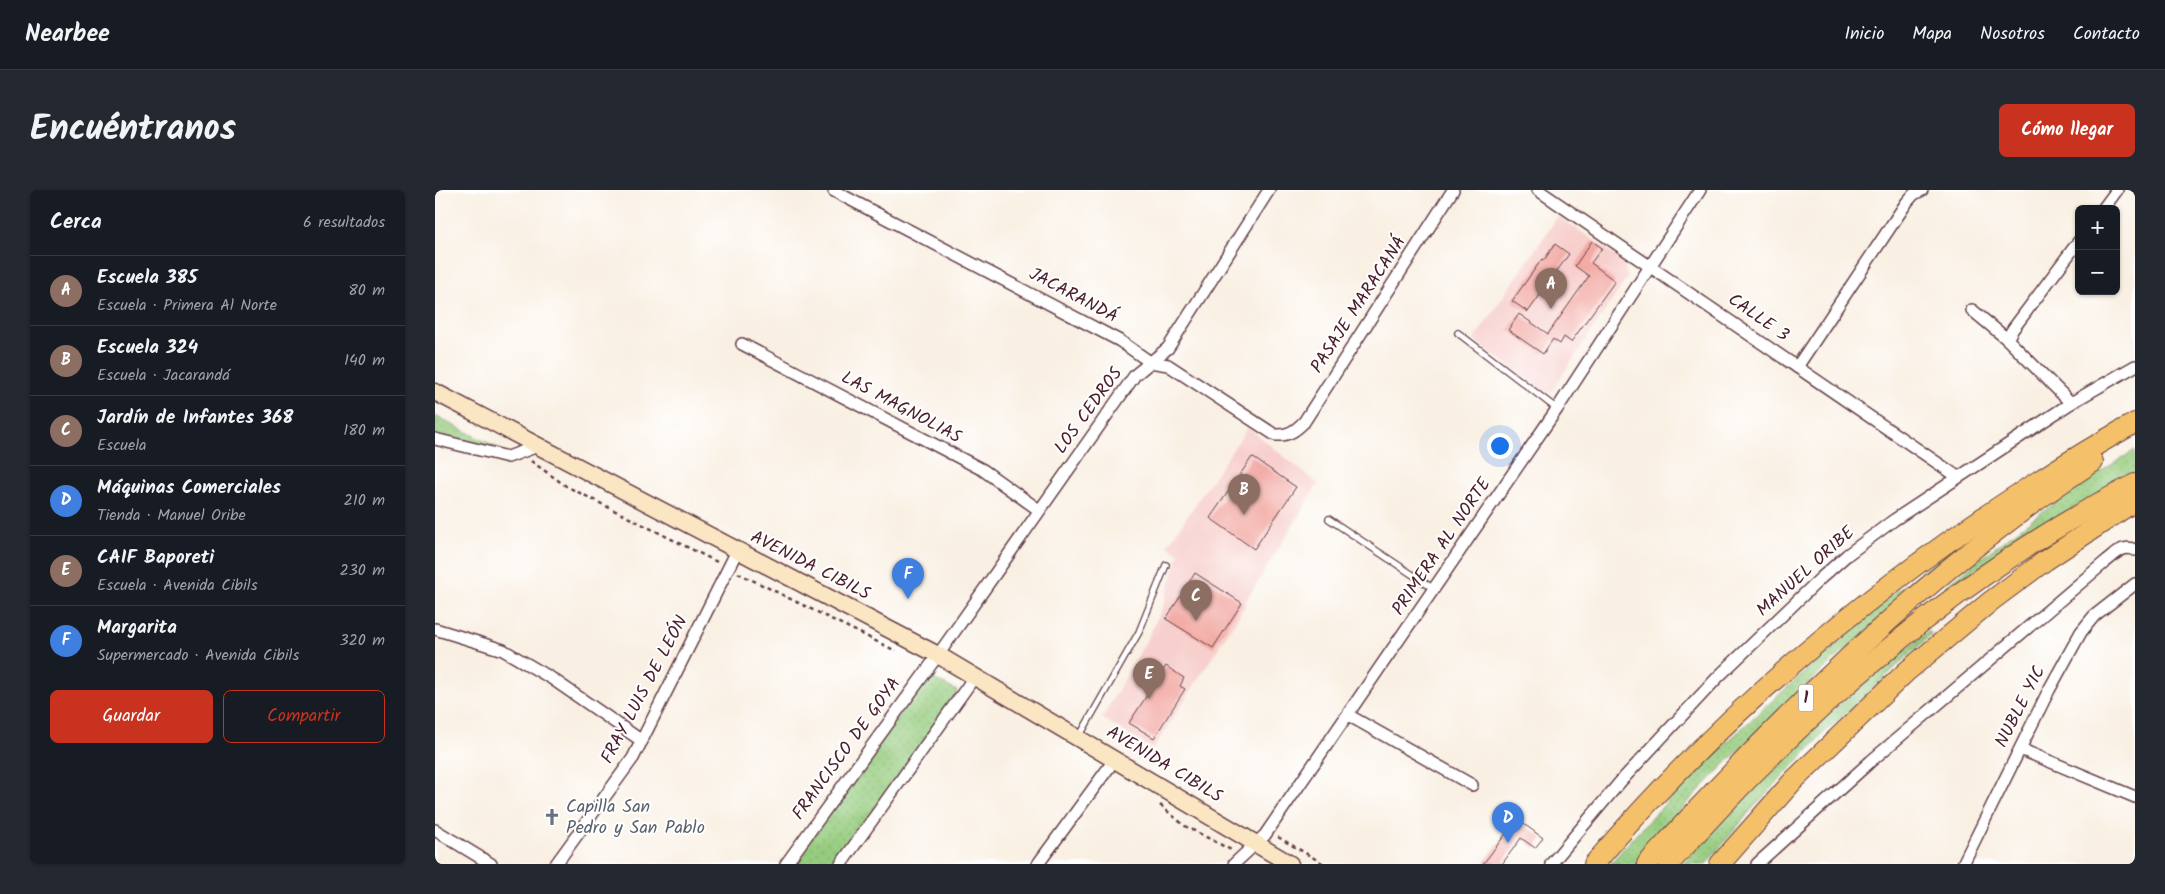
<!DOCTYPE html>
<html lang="es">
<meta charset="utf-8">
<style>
body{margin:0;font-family:Kalam,sans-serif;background:#242831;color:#f1f3f6}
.controls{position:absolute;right:15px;top:15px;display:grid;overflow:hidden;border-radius:8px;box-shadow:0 1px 4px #0004}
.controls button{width:45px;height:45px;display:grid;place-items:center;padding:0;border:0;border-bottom:1px solid #363941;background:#171b24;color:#f1f3f6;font:25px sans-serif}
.you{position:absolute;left:1064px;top:255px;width:18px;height:18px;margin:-12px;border:4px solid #fff;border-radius:50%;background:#1a73e8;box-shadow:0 0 0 8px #1a73e833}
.badge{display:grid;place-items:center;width:32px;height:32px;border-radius:50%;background:#c8321e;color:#fff;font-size:16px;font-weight:700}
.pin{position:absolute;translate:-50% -41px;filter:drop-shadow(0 1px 2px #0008)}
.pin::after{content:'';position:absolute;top:26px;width:18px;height:15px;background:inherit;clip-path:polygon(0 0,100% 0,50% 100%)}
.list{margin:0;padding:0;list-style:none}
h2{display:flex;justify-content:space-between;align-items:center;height:65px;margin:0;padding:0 20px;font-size:21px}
h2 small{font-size:16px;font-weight:400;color:#9ea1a6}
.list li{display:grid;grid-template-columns:32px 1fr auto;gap:15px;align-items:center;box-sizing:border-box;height:70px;padding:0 20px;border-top:1px solid #363941}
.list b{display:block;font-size:19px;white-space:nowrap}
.list p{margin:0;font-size:16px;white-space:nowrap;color:#9ea1a6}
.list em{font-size:16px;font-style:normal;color:#9ea1a6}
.actions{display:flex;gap:10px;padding:15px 20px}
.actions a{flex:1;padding:11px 0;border:1px solid #c8321e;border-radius:8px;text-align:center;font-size:18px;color:#c8321e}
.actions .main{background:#c8321e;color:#fff}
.map{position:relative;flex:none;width:1700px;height:674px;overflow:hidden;border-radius:8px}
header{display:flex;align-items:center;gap:30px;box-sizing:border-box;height:70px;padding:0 25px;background:#171b24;border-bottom:1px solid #363941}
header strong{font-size:24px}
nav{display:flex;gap:28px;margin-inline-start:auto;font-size:18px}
.intro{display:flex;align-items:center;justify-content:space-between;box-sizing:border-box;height:120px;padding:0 30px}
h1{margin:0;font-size:35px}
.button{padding:12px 22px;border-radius:8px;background:#c8321e;color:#fff;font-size:18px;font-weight:700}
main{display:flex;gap:30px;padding:0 30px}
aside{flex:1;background:#171b24;border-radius:8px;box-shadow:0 1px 4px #0004}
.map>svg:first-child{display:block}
</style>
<header>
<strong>Nearbee</strong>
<nav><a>Inicio</a><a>Mapa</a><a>Nosotros</a><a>Contacto</a></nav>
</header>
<div class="intro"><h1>Encuéntranos</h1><a class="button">Cómo llegar</a></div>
<main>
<aside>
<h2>Cerca<small>6 resultados</small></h2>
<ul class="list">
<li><span class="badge" style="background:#8d6e63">A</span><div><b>Escuela 385</b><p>Escuela · Primera Al Norte</p></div><em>80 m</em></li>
<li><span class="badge" style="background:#8d6e63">B</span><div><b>Escuela 324</b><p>Escuela · Jacarandá</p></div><em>140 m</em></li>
<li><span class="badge" style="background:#8d6e63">C</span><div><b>Jardín de Infantes 368</b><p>Escuela</p></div><em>180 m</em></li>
<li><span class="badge" style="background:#3f7fe0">D</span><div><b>Máquinas Comerciales</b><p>Tienda · Manuel Oribe</p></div><em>210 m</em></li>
<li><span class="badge" style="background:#8d6e63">E</span><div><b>CAIF Baporeti</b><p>Escuela · Avenida Cibils</p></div><em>230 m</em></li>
<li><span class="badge" style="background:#3f7fe0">F</span><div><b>Margarita</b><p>Supermercado · Avenida Cibils</p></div><em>320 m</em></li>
</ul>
<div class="actions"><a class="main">Guardar</a><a>Compartir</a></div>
</aside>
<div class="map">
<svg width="1700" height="674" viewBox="0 0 1700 674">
<defs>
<pattern id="grass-dots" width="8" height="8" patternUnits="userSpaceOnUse" patternTransform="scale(1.25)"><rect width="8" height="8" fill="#96cc7f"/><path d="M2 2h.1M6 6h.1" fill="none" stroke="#83af6e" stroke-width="1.8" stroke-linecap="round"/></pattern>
</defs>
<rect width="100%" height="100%" fill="#fff"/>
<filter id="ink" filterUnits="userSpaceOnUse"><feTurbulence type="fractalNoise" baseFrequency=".02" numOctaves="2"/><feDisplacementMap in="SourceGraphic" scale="10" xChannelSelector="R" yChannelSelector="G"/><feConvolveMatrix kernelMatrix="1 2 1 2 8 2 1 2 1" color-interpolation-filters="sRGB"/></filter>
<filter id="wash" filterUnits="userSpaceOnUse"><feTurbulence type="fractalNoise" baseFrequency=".0096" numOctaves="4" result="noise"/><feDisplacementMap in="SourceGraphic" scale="20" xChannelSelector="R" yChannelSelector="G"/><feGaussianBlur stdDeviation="1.12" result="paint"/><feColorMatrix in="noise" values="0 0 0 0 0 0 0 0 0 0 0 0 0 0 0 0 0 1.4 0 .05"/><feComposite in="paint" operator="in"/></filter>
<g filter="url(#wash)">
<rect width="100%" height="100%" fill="#f9f0e3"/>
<g fill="#f7d0cd">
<polygon points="1123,26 1189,71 1192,88 1116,202 1109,202 1039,150"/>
<polygon points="813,237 883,294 809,414 811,415 718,559 667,528 714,446 728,416 744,363 732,356"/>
</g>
<g fill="url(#grass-dots)" stroke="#707655">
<polygon points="0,226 65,259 66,260 0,244"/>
<path d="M 1700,260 L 1700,282 L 1594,344 L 1513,398 L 1511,396 C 1572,347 1633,301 1700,260 Z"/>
<path d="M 1556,332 C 1432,441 1304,547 1199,674 L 1175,674 C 1252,585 1339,507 1428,432 L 1425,427 Z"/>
<polygon points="1493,441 1497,444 1391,541 1317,619 1271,674 1248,674 1329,586 1391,526"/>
<polygon points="493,486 522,501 522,505 399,674 354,674"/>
</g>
<g id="blocks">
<g fill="#f3aba5">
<polygon points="1157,51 1167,58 1156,73 1180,91 1136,152 1129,147 1125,154 1118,149 1108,164 1073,140 1084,124 1113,144 1154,86 1140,76"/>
<polygon points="1120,54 1134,64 1093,122 1077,111 1107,69 1109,70"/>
<polygon points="817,267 861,297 819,359 775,328"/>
<polygon points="760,383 807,413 778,458 731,429"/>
<polygon points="731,476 749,488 745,496 750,499 719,548 694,533"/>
<polygon points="1082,629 1108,648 1100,658 1086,648 1067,674 1048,674"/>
</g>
</g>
</g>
<g filter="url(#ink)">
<use href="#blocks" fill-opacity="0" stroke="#643e47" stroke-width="1"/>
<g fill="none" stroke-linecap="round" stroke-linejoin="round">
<g stroke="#643e47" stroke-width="8">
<g id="lane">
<polyline points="1023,143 1122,219"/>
<polyline points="894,329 999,399"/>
<polyline points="644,547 704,442 731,375"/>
</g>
</g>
<g stroke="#643e47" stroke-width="14">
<g id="street">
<polyline points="1103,0 1523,287"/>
<path d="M 399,1 L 685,151 L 715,172 L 733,175 L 840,245 C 853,246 860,241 869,232 L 1018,0"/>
<polyline points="1668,19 1682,0"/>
<polyline points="1537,120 1572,149"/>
<polyline points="307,154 548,280 604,320"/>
<polyline points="1362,177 1472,12 1479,4 1487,0"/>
<polyline points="1636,213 1572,149 1578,139 1644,51"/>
<polyline points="0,249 73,267 103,256"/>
<polyline points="0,439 68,460 116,488 207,551"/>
<polyline points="913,525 1037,595"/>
<polyline points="1585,559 1700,607"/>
<polyline points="0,640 56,674"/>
<polyline points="121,674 198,568 302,361"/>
<polyline points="351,674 503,465 700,185 733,158 834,0"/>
<polyline points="406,674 540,486"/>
<polyline points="603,674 680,569"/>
<polyline points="799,674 830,645 1122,219 1265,0"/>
<polyline points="1116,674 1186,591 1283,487 1386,388 1412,365 1459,330 1636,213 1700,176"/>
<path d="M 1322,674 L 1436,571 L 1670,372 C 1680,365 1687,354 1700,360"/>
<polyline points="1528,674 1614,500 1646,442 1659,426 1700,394"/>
</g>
</g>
<g stroke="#643e47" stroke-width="19">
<polyline id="secondary" points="0,202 503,465 855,674"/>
</g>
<g stroke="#643e47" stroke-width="22">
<g id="highway">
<path d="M 1159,674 C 1269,544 1397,432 1537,335 C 1590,299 1643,264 1700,233"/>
<path d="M 1212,674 C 1284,594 1359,517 1438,445 C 1507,382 1579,323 1658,272"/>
<path d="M 1234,674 C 1367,524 1520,386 1700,294"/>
<polyline points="1285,674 1358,591 1471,482 1556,411 1611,370 1700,311"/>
</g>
</g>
<g stroke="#643e47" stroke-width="2.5" stroke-dasharray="4 4" stroke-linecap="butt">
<polyline points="96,271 131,296 284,373"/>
<polyline points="303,383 461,461"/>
<polyline points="725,615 750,636 798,661"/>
<polyline points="843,647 889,674"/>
</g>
<use href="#lane" stroke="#fff" stroke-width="5.5"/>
<use href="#street" stroke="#fff" stroke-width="11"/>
<use href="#secondary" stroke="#fbe6c3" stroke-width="16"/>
<use href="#highway" stroke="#f4c16a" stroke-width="20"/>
</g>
</g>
<defs>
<g id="church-bare" transform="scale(1.35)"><path d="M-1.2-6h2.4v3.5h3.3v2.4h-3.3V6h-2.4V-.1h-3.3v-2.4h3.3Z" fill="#6b7280" stroke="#fff" stroke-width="2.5" paint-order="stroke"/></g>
</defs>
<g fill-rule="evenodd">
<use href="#church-bare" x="117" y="627"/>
</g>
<g text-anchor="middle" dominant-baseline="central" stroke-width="4" stroke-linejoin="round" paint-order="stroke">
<rect fill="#fff" stroke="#80626b" stroke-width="1" x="1363.5" y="494.5" width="15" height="27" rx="4"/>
<g font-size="16" font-weight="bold" fill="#4a1f2b">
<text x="1371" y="508">1</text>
</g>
<g font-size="18" fill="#4a1f2b" stroke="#fff">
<text transform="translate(638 106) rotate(28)">JACARANDÁ</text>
<text transform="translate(924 115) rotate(-57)">PASAJE MARACANÁ</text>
<text transform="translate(1323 128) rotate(35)">CALLE 3</text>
<text transform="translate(466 218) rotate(28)">LAS MAGNOLIAS</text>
<text transform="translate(654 221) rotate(-54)">LOS CEDROS</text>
<text transform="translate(1007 357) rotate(-56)">PRIMERA AL NORTE</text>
<text transform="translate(375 376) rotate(27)">AVENIDA CIBILS</text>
<text transform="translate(1371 382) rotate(-42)">MANUEL ORIBE</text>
<text transform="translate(210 500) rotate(-62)">FRAY LUIS DE LEÓN</text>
<text transform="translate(1586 517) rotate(-63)">NUBLE YIC</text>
<text transform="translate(412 559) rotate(-54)">FRANCISCO DE GOYA</text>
<text transform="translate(729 575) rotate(31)">AVENIDA CIBILS</text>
</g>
<g font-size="18" fill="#5b616d" stroke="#fff" text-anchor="start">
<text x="131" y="617">Capilla San<tspan x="131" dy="21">Pedro y San Pablo</tspan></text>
</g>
</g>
</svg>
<div class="controls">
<button>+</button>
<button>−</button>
</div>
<div class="you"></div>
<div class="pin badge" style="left:1116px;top:119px;background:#8d6e63">A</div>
<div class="pin badge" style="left:809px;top:325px;background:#8d6e63">B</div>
<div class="pin badge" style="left:761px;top:431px;background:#8d6e63">C</div>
<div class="pin badge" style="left:1073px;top:653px;background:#3f7fe0">D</div>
<div class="pin badge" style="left:714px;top:509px;background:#8d6e63">E</div>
<div class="pin badge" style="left:473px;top:409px;background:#3f7fe0">F</div>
</div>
</main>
